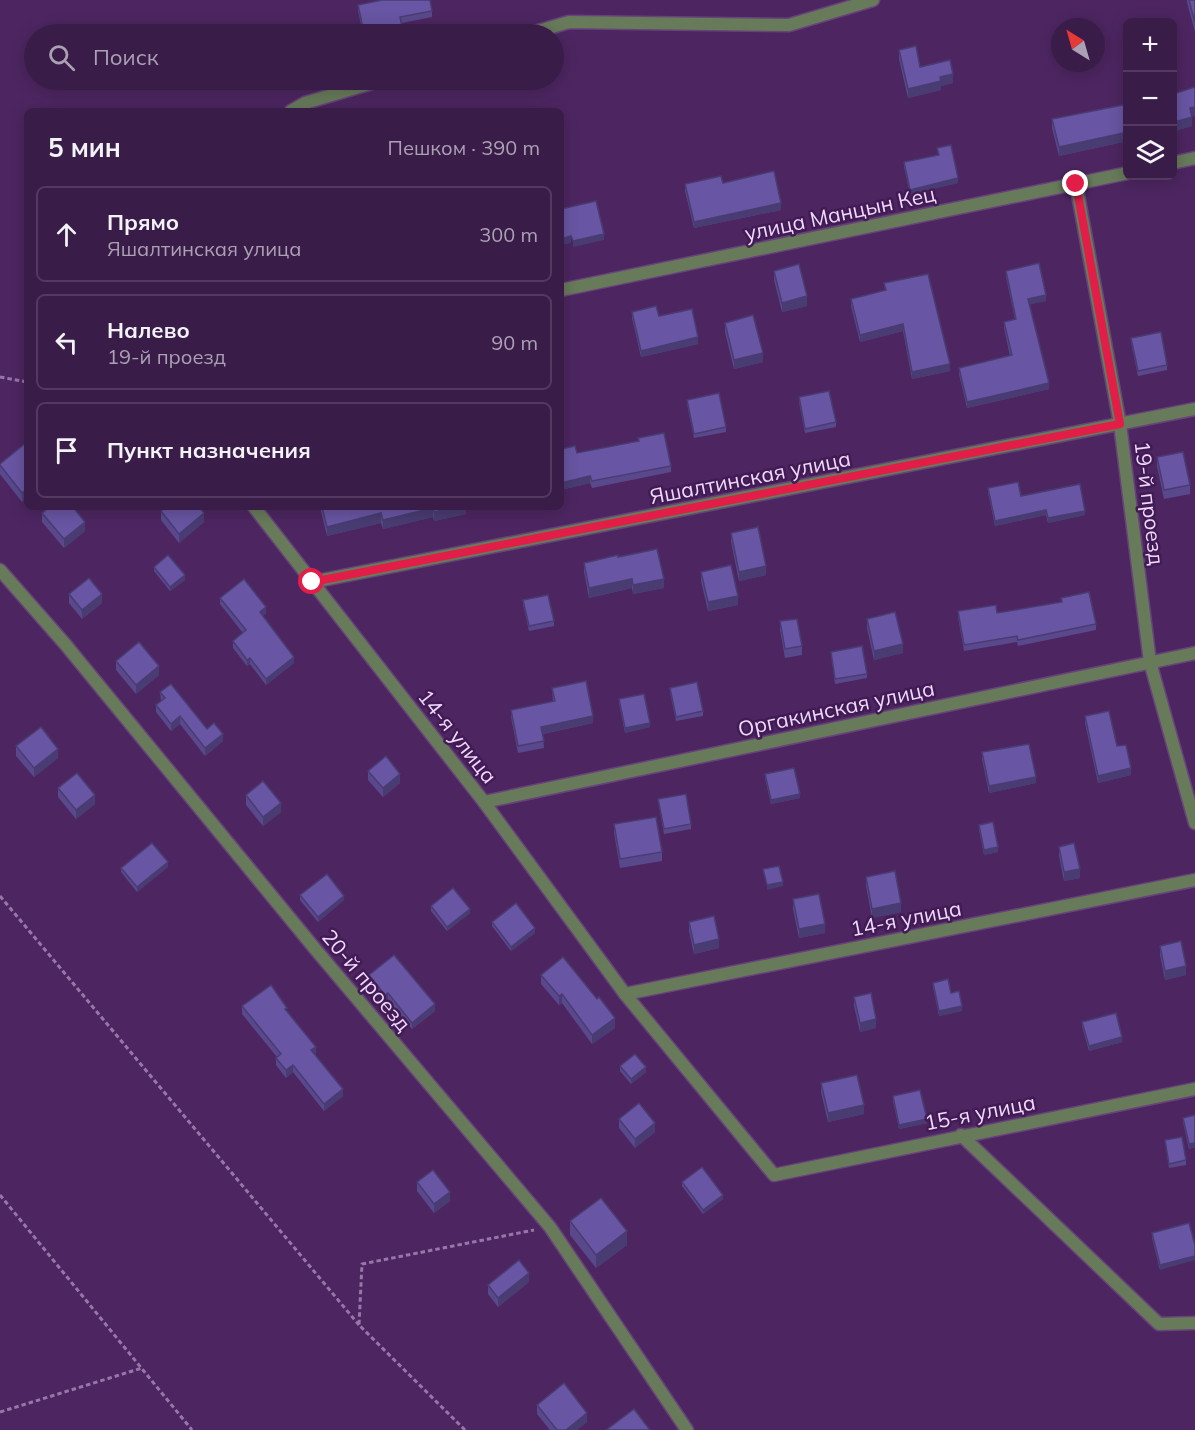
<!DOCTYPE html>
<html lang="ru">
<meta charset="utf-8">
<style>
body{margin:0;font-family:Mulish,sans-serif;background:#452953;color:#f1f3f6}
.controls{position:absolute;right:18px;top:18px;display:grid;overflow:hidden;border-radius:9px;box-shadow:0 3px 15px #0003}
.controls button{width:54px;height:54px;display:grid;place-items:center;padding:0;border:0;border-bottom:2px solid #543a61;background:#3a1c49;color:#f1f3f6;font:30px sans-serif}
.compass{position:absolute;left:1051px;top:18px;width:54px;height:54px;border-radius:50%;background:#3a1c49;box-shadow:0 3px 15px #0003;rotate:323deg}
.stop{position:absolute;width:18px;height:18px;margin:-14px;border:4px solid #e11d48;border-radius:50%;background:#fff}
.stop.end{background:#e11d48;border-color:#fff;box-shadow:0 2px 6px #0008}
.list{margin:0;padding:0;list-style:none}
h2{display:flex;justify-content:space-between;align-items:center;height:78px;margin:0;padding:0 24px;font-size:26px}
h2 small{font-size:20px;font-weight:400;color:#aba1b4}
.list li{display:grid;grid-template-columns:39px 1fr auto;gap:18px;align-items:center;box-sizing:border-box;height:96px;margin:0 12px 12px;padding:0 12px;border:2px solid #543a61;border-radius:9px}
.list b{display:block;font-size:22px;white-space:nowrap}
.list p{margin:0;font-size:20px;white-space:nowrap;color:#aba1b4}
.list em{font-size:20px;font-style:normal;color:#aba1b4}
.icon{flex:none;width:33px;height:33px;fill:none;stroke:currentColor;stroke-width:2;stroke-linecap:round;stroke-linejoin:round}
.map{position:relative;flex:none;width:1195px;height:1430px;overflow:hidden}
.search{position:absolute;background:#3a1c49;box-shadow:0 3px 15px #0003;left:24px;top:24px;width:540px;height:66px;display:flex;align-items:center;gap:15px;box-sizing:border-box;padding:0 21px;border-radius:33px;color:#aba1b4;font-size:22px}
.panel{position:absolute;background:#3a1c49;box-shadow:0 3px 15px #0003;left:24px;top:108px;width:540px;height:402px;border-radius:9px}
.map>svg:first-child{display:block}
</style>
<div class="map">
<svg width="1195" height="1430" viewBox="0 0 1195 1430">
<rect width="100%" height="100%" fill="#4d2661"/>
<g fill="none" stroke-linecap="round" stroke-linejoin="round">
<g stroke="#67437a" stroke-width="15">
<g id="minor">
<polyline points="528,34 569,22 789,25 873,0"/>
<polyline points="291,111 305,103 382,80"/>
<polyline points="1172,163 1195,158"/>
<polyline points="1076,184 1120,424 1150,662 1195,823"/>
<polyline points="561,290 1128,173"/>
<polyline points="254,507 484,802 625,994 774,1175 1195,1089"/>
<polyline points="0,570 65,644 316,950 550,1227 687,1430"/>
<polyline points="312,582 1195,409"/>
<polyline points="484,802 1195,653"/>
<polyline points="625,994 1195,880"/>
<polyline points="961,1135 1159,1324 1195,1323"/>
</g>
</g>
<g stroke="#9777a8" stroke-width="3" stroke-dasharray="4.5 3" stroke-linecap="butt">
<polyline points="0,377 27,382"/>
<polyline points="0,896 359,1325"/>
<polyline points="0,1195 192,1430"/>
<polyline points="0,1412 142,1368"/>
<polyline points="465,1430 359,1325 362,1264 534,1230"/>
</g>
<use href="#minor" stroke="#677a5a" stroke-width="12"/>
</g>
<g fill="#59498c">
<polygon points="1187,0 1195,0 1195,32 1187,2"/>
<polygon points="358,5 432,11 432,17 402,23 402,32 389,34 363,34 358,11"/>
<polygon points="899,50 920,67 953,83 941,86 941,90 908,98 899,59"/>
<polygon points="1173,94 1192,117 1192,126 1175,131 1173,122"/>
<polygon points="1128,104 1128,141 1059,156 1052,128 1052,119"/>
<polygon points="937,148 958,183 910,194 904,167 904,162 938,155"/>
<polygon points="723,183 781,210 694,228 685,191 685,184"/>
<polygon points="774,271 807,306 782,312 774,280"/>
<polygon points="1006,271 1046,301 1030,304 1049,389 967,408 959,374 959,368 1010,356 1004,328 1004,322 1015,319 1006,277"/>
<polygon points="884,283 950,371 912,379 903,331 860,342 851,306 851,299 885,290"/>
<polygon points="632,312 659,316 698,344 641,357 632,318"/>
<polygon points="725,323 763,362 734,369 725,332"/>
<polygon points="1131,338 1167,365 1167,370 1138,376 1131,342"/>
<polygon points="799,397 836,422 836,427 805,433 799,402"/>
<polygon points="687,400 726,427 726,432 694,438 687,404"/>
<polygon points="27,442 22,502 0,474 0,464"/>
<polygon points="561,449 577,453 671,466 671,472 592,488 590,483 561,490"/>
<polygon points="1157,457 1190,485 1190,494 1164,499 1157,466"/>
<polygon points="988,488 1085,515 1048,523 1046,515 995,526 988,492"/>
<polygon points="320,507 466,507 466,514 434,521 433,517 383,529 381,523 327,536"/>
<polygon points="161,511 204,522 179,543 161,520"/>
<polygon points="42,513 85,531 64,548 42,522"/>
<polygon points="731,533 766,575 739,581 731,542"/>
<polygon points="618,557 664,588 633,594 632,588 589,598 584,572 584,563"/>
<polygon points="154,567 185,580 170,591 154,571"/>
<polygon points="701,572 738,605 708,611 701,581"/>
<polygon points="69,594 102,603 82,619 69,603"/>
<polygon points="220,598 266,613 263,616 294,663 266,685 250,664 247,666 233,648 233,641 243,633 220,604"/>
<polygon points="1061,598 1096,624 1096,630 1018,646 1017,642 964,651 958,617 958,611 997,613 1061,602"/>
<polygon points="523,600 554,621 554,626 529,631 523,604"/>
<polygon points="867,619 903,653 874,660 867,628"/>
<polygon points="780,621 802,646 802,655 785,658 780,630"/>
<polygon points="831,652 867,674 867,678 835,684"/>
<polygon points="116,661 159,675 136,694 116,670"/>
<polygon points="552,688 593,723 543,734 544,748 518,753 511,717 511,710 553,702"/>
<polygon points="670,688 703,711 703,716 676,721 670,692"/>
<polygon points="160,692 207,729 223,741 205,756 180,724 171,731 156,712 156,705 161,701"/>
<polygon points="619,699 650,727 625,733 619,703"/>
<polygon points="1085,716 1117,746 1131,775 1098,783 1085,723"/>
<polygon points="16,746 58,758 34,777 16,756"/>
<polygon points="982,752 1036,783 989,793 982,759"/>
<polygon points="368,771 400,783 383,797 368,780"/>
<polygon points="765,774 800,798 771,804 765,778"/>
<polygon points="58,788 95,804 76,819 58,797"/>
<polygon points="246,795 281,812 263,826 246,805"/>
<polygon points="658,799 691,824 691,829 664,834"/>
<polygon points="614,824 662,852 662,861 620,868 614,833"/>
<polygon points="979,825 998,852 984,855 979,830"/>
<polygon points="1059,847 1080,878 1064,881 1059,856"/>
<polygon points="168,867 137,892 121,872 121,868"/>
<polygon points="866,877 901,912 872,918 866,886"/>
<polygon points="300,895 344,900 318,922 300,900"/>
<polygon points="793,899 825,933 799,938 793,909"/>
<polygon points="431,906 470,913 447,931 431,911"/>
<polygon points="492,922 535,933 511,951 492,926"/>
<polygon points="689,922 719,948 694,954 689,931"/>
<polygon points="1160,946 1186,975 1165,980 1160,955"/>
<polygon points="369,975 435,1011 412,1029 388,1000 385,1002 369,982"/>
<polygon points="541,975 597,999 615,1028 592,1044 562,1003 559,1005 541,984"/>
<polygon points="933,983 951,993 962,1011 939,1016 933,987"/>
<polygon points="854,997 876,1028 860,1032 854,1006"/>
<polygon points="242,1006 287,1012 343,1096 324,1111 293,1072 286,1078 276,1065 276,1058 277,1057 242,1014"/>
<polygon points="1082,1022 1122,1042 1089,1051 1082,1026"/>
<polygon points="620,1066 646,1072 631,1084 620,1071"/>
<polygon points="821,1083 864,1114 828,1122 821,1092"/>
<polygon points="893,1096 927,1123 899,1129 893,1101"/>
<polygon points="1195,1115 1195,1147 1189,1149 1183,1122 1183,1118"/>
<polygon points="619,1119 655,1132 635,1148 619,1128"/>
<polygon points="1165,1140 1186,1160 1186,1165 1169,1168"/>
<polygon points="417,1182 450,1201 434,1213 417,1191"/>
<polygon points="682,1182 723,1199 703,1214 682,1186"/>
<polygon points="570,1221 627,1245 596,1268 570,1235"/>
<polygon points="1189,1223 1160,1270 1152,1238 1152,1233"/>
<polygon points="529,1282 498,1307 488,1294 488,1285"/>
<polygon points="537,1405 587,1422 577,1430 550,1430 537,1414"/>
</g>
<g fill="#493c72">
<polygon points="953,74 953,83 941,86 941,90 908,98 908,89 940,77"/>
<polygon points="1195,107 1195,116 1190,117 1190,108"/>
<polygon points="1192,117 1192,126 1175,131 1175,122"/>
<polygon points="1128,132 1128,141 1059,156 1059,147"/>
<polygon points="958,178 958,183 910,194 910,190"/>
<polygon points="781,203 781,210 694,228 694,222"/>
<polygon points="604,234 604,240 573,247 573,241"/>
<polygon points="571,236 571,243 561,245 561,239"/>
<polygon points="1046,295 1046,301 1028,305 1028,299"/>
<polygon points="807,296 807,306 782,312 782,303"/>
<polygon points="903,324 903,331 860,342 860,335"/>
<polygon points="698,337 698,344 641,357 641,351"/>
<polygon points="763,353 763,362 734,369 734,360"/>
<polygon points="950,364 950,371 912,379 912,372"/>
<polygon points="1049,383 1049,389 967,408 967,402"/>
<polygon points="590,476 590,483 561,490 561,483"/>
<polygon points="27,489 27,498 22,502 22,493"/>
<polygon points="456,507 466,507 466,514 434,521 434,512"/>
<polygon points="433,508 433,517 383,529 383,520"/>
<polygon points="1046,510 1046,515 995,526 995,521"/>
<polygon points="1085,511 1085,515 1048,523 1048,518"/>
<polygon points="204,513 204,522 179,543 179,534"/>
<polygon points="381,513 381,523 327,536 327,527"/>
<polygon points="85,522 85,531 64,548 64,539"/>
<polygon points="766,566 766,575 739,581 739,572"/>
<polygon points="185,575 185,580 170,591 170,587"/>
<polygon points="632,579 632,588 589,598 589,588"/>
<polygon points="664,579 664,588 633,594 633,585"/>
<polygon points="102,594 102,603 82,619 82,610"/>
<polygon points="738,596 738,605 708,611 708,602"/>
<polygon points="266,607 266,613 260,619 260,612"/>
<polygon points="903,644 903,653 874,660 874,651"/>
<polygon points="294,657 294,663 266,685 266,679"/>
<polygon points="250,658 250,664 247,666 247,660"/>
<polygon points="159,666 159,675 136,694 136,685"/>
<polygon points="180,716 180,724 171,731 171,724"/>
<polygon points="593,716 593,723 541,734 541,727"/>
<polygon points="650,723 650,727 625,733 625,728"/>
<polygon points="223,734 223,741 205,756 205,748"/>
<polygon points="58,749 58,758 34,777 34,768"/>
<polygon points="1131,768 1131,775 1098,783 1098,776"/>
<polygon points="400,774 400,783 383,797 383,788"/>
<polygon points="1036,777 1036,783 989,793 989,786"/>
<polygon points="800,794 800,798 771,804 771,800"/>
<polygon points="95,795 95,804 76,819 76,810"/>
<polygon points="281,803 281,812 263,826 263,817"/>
<polygon points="998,847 998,852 984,855 984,850"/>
<polygon points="168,862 168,867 137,892 137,887"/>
<polygon points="1080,869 1080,878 1064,881 1064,872"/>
<polygon points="783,882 783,886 767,890 767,885"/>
<polygon points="344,896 344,900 318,922 318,917"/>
<polygon points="901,903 901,912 872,918 872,909"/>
<polygon points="470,909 470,913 447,931 447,927"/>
<polygon points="825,924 825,933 799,938 799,929"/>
<polygon points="535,928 535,933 511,951 511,947"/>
<polygon points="719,939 719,948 694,954 694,945"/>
<polygon points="1186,966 1186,975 1165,980 1165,971"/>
<polygon points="388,993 388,1000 385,1002 385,995"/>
<polygon points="562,994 562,1003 559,1005 559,996"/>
<polygon points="435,1004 435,1011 412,1029 412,1023"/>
<polygon points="962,1006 962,1011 939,1016 939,1011"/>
<polygon points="615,1018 615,1028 592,1044 592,1035"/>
<polygon points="876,1019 876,1028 860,1032 860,1023"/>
<polygon points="1122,1037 1122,1042 1089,1051 1089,1046"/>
<polygon points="316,1047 316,1054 311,1058 311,1050"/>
<polygon points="293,1065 293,1072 286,1078 286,1070"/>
<polygon points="646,1067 646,1072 631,1084 631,1079"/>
<polygon points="343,1089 343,1096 324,1111 324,1104"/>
<polygon points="864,1105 864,1114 828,1122 828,1113"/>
<polygon points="927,1119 927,1123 899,1129 899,1125"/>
<polygon points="655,1123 655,1132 635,1148 635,1139"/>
<polygon points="1195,1143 1195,1147 1189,1149 1189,1144"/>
<polygon points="450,1192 450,1201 434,1213 434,1204"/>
<polygon points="723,1195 723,1199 703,1214 703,1210"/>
<polygon points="627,1231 627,1245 596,1268 596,1255"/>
<polygon points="1195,1256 1195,1260 1160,1270 1160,1265"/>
<polygon points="529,1273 529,1282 498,1307 498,1298"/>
<polygon points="587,1413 587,1422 577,1430 566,1430"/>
</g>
<g fill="#6855a3" stroke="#493c72" stroke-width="1.5">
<polygon points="382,0 430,0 432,11 400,17 402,26 364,33 358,5"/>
<polygon points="1189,0 1195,0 1195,23"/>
<polygon points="916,46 920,67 950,60 953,74 940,77 941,81 908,89 899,50"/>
<polygon points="1195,87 1195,107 1190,108 1192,117 1175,122 1173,113 1173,94"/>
<polygon points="1128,104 1128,132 1059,147 1052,119"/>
<polygon points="951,145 958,178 910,190 904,162 939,155 937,148"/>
<polygon points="774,171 781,203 694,222 685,184 721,176 723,183"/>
<polygon points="596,201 604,234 573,241 571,236 561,239 561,209"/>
<polygon points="1039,263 1046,295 1028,299 1049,383 967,402 959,368 1012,355 1004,322 1016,319 1006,271"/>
<polygon points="799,264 807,296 782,303 774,271"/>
<polygon points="928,274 950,364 912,372 903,324 860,335 851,299 886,290 884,283"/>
<polygon points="656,306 659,316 692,309 698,337 641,351 632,312"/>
<polygon points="753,315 763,353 734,360 725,323"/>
<polygon points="1161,332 1167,365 1138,371 1131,338"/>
<polygon points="829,391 836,422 805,429 799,397"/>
<polygon points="719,393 726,427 694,434 687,400"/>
<polygon points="664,433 671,466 592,481 590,476 561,483 561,449 575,446 577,453 639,441 638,438"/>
<polygon points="27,442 27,489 22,493 0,465 0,464"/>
<polygon points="1183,452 1190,485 1164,490 1157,457"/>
<polygon points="1018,482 1021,496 1080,484 1085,511 1048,518 1046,510 995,521 988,488"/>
<polygon points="50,507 73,507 85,522 64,539 42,513"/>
<polygon points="166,507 199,507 204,513 179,534 161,511"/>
<polygon points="322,507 456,507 434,512 433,508 383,520 381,513 327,527"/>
<polygon points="758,527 766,566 739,572 731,533"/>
<polygon points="657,549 664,579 633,585 632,579 589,588 584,563 618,555 618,557"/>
<polygon points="168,555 185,575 170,587 154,567"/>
<polygon points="731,565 738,596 708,602 701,572"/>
<polygon points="89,578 102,594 82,610 69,594"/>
<polygon points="244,579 266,607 260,612 294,657 266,679 250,658 247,660 233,641 246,630 220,598"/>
<polygon points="1089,592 1096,624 1018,640 1017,636 964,645 958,611 996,605 997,613 1062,602 1061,598"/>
<polygon points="548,595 554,621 529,626 523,600"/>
<polygon points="895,612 903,644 874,651 867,619"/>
<polygon points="797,619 802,646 785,649 780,621"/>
<polygon points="139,642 159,666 136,685 116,661"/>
<polygon points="862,646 867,674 835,679 831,652"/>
<polygon points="586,681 593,716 541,727 544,741 518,746 511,710 555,701 552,688"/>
<polygon points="697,682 703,711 676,717 670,688"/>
<polygon points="171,684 207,729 214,723 223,734 205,748 180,716 171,724 156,705 165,698 160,692"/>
<polygon points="644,694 650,723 625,728 619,699"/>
<polygon points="1109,711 1117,746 1126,745 1131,768 1098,776 1085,716"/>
<polygon points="41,727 58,749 34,768 16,746"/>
<polygon points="1029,744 1036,777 989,786 982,752"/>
<polygon points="386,756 400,774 383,788 368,771"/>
<polygon points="794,768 800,794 771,800 765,774"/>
<polygon points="77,773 95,795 76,810 58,788"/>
<polygon points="263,781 281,803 263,817 246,795"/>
<polygon points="686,794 691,824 664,829 658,799"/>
<polygon points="656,817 662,852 620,859 614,824"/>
<polygon points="993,822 998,847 984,850 979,825"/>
<polygon points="152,843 168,862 137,887 121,868"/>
<polygon points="1074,843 1080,869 1064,872 1059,847"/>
<polygon points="779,866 783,882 767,885 763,869"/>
<polygon points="895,871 901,903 872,909 866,877"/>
<polygon points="327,874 344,896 318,917 300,895"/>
<polygon points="453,888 470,909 447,927 431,906"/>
<polygon points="819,894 825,924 799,929 793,899"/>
<polygon points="516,903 535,928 511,947 492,922"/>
<polygon points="714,916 719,939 694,945 689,922"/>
<polygon points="1181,941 1186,966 1165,971 1160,946"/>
<polygon points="394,955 435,1004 412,1023 388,993 385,995 369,975"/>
<polygon points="563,957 597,999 599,997 615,1018 592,1035 562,994 559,996 541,975"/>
<polygon points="948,979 951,993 959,991 962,1006 939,1011 933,983"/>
<polygon points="271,985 287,1008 285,1009 316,1047 311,1050 343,1089 324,1104 293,1065 286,1070 276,1058 281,1054 242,1006"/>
<polygon points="871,993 876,1019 860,1023 854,997"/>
<polygon points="1116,1013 1122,1037 1089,1046 1082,1022"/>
<polygon points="635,1054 646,1067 631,1079 620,1066"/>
<polygon points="857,1075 864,1105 828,1113 821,1083"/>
<polygon points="920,1090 927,1119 899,1125 893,1096"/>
<polygon points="639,1103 655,1123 635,1139 619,1119"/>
<polygon points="1195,1115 1195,1143 1189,1144 1183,1118"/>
<polygon points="1182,1137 1186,1160 1169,1164 1165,1140"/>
<polygon points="702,1167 723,1195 703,1210 682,1182"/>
<polygon points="433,1170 450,1192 434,1204 417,1182"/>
<polygon points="601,1198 627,1231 596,1255 570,1221"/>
<polygon points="1189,1223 1195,1245 1195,1256 1160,1265 1152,1233"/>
<polygon points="519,1260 529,1273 498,1298 488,1285"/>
<polygon points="564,1383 587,1413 566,1430 557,1430 537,1405"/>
<polygon points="634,1409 650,1430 606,1430"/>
</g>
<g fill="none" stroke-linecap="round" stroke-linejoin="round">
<polyline stroke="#e11d48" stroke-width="8" points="312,582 1120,424 1076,184"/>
</g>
<g text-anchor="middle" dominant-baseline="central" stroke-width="5" stroke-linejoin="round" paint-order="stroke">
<g font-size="21" fill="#efd9fd" stroke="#421b55">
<text transform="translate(840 213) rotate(-12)">улица Манцын Кец</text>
<text transform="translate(750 477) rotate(-11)">Яшалтинская улица</text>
<text transform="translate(1150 503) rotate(83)">19-й проезд</text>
<text transform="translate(836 708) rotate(-12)">Оргакинская улица</text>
<text transform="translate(458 736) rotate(52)">14-я улица</text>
<text transform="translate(906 918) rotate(-11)">14-я улица</text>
<text transform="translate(367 980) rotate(50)">20-й проезд</text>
<text transform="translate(980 1112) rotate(-11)">15-я улица</text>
</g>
</g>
</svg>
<div class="controls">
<button>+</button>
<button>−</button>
<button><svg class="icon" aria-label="layers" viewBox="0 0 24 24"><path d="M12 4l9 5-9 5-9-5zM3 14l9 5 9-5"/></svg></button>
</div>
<svg class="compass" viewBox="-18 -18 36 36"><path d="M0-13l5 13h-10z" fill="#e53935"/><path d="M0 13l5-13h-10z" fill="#aba1b4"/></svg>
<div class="stop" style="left:312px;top:582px"></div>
<div class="stop end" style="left:1076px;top:184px"></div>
<div class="search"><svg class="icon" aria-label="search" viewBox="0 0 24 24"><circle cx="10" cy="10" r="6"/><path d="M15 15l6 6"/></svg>Поиск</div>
<section class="panel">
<h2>5 мин<small>Пешком · 390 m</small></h2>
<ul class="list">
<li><svg class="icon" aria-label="ahead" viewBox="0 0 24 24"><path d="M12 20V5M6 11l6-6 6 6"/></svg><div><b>Прямо</b><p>Яшалтинская улица</p></div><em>300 m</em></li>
<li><svg class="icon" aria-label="left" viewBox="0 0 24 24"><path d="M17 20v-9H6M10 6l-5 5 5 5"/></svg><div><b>Налево</b><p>19-й проезд</p></div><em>90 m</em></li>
<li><svg class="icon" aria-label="arrive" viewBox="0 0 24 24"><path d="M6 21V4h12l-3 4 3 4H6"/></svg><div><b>Пункт назначения</b></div></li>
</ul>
</section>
</div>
